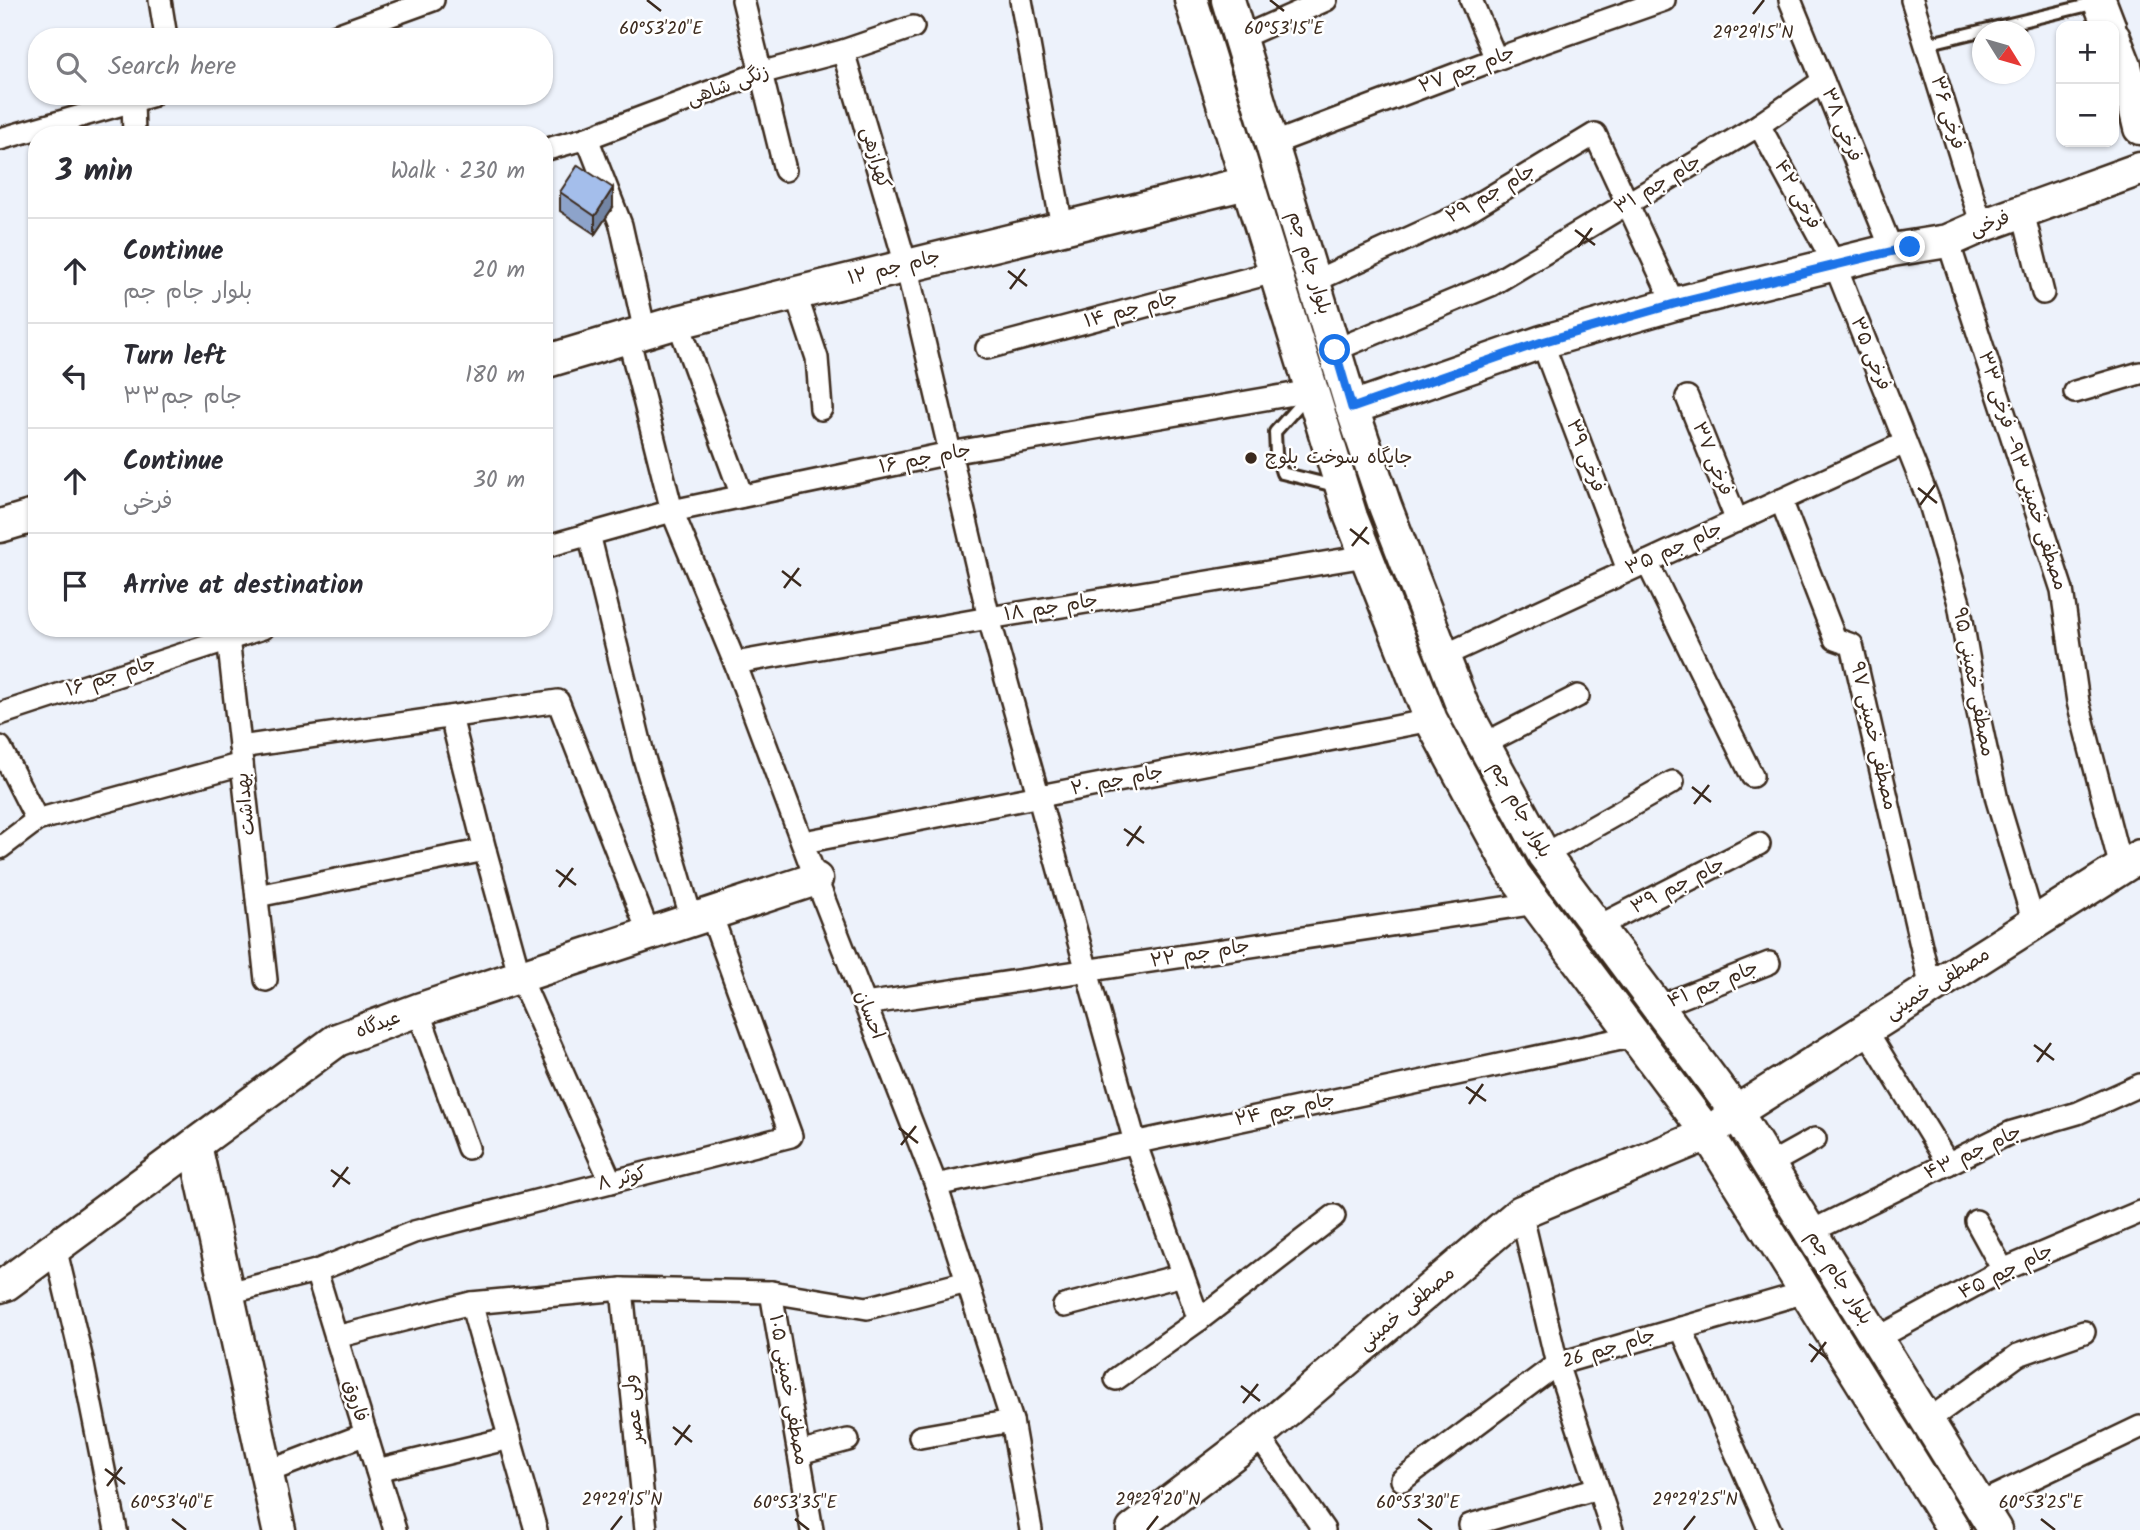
<!DOCTYPE html>
<meta charset="utf-8">
<style>
body{margin:0;font-family:Kalam,"Playpen Sans Arabic",sans-serif;background:#f7f7f7;color:#2b2b33}
.controls{position:absolute;right:21px;top:21px;display:grid;overflow:hidden;border-radius:14px;box-shadow:0 2px 5px #0004}
.controls button{width:63px;height:63px;display:grid;place-items:center;padding:0;border:0;border-bottom:2px solid #e1e1e2;background:#fff;color:#2b2b33;font:35px sans-serif}
.compass{position:absolute;left:1972px;top:21px;width:63px;height:63px;border-radius:50%;background:#fff;box-shadow:0 2px 5px #0004;rotate:127deg}
.stop{position:absolute;width:21px;height:21px;margin:-16px;border:5px solid #1a73e8;border-radius:50%;background:#fff}
.stop.end{background:#1a73e8;border-color:#fff;box-shadow:0 2px 7px #0008}
.list{margin:0;padding:0;list-style:none}
h2{display:flex;justify-content:space-between;align-items:center;height:91px;margin:0;padding:0 28px;font-size:30px}
h2 small{font-size:23px;font-weight:400;color:#7c7c81}
.list li{display:grid;grid-template-columns:46px 1fr auto;gap:21px;align-items:center;box-sizing:border-box;height:105px;padding:0 28px;border-top:2px solid #e1e1e2}
.list b{display:block;font-size:26px;white-space:nowrap}
.list p{margin:0;font-size:23px;white-space:nowrap;color:#7c7c81}
.list em{font-size:23px;font-style:normal;color:#7c7c81}
.icon{flex:none;width:38px;height:38px;fill:none;stroke:currentColor;stroke-width:2;stroke-linecap:round;stroke-linejoin:round}
.map{position:relative;flex:none;width:2140px;height:1530px;overflow:hidden}
.search{position:absolute;background:#fff;box-shadow:0 2px 5px #0004;left:28px;top:28px;width:525px;height:77px;display:flex;align-items:center;gap:18px;box-sizing:border-box;padding:0 24px;border-radius:28px;color:#7c7c81;font-size:26px}
.panel{position:absolute;background:#fff;box-shadow:0 2px 5px #0004;left:28px;top:126px;width:525px;height:511px;border-radius:28px}
.map>svg:first-child{display:block}
</style>
<div class="map">
<svg width="2140" height="1530" viewBox="0 0 2140 1530">
<rect width="100%" height="100%" fill="#edf2fb"/>
<filter id="ink" filterUnits="userSpaceOnUse"><feTurbulence type="fractalNoise" baseFrequency=".0143" numOctaves="2"/><feDisplacementMap in="SourceGraphic" scale="14" xChannelSelector="R" yChannelSelector="G"/><feConvolveMatrix kernelMatrix="1 2 1 2 8 2 1 2 1" color-interpolation-filters="sRGB"/></filter>
<g filter="url(#ink)">
<g fill="none" stroke-linecap="round" stroke-linejoin="round">
<g stroke="#3b2a1e" stroke-width="16">
<g id="lane">
<polyline points="1926,44 2097,3"/>
<polyline points="1307,396 1275,432 1276,454 1282,473 1335,486"/>
</g>
</g>
<g stroke="#3b2a1e" stroke-width="26">
<g id="street">
<polyline points="160,0 166,37"/>
<polyline points="743,0 785,170"/>
<polyline points="1021,0 1062,227"/>
<polyline points="1471,0 1496,59"/>
<polyline points="1790,0 1892,250"/>
<polyline points="1912,0 1982,226"/>
<polyline points="331,37 433,0"/>
<polyline points="1240,38 1326,0"/>
<polyline points="843,51 906,265 989,618 1087,971 1135,1142 1199,1320"/>
<polyline points="133,101 134,135"/>
<polyline points="1759,125 1835,265 1930,504 1959,603 1976,703 1997,800 2034,923"/>
<polyline points="587,138 621,225 645,332"/>
<polyline points="0,139 151,96"/>
<polyline points="1272,144 1496,59 1664,0"/>
<polyline points="544,150 587,138 760,73 843,51 913,27"/>
<polyline points="2023,212 2043,293"/>
<polyline points="1948,241 2062,590 2078,702 2121,868"/>
<polyline points="1315,281 1464,213 1595,134 1674,304"/>
<polyline points="795,292 817,358 821,409"/>
<polyline points="678,322 742,496"/>
<polyline points="628,336 672,511 735,663 816,879 936,1185 1012,1421 1031,1530"/>
<polyline points="1542,342 1628,570"/>
<polyline points="987,348 1274,272"/>
<polyline points="1335,350 1491,285 1759,125 1823,81"/>
<polyline points="2075,392 2140,373"/>
<polyline points="1687,397 1737,521"/>
<polyline points="1781,500 1835,639 1852,645 1931,989"/>
<polyline points="589,534 644,758 692,920"/>
<polyline points="544,547 672,511 950,453 1311,391"/>
<polyline points="1647,562 1752,776"/>
<polyline points="227,628 266,980"/>
<polyline points="1443,656 1905,443"/>
<polyline points="735,663 989,618 1366,556"/>
<polyline points="0,714 263,628"/>
<polyline points="1484,744 1578,696"/>
<polyline points="0,747 37,820"/>
<polyline points="240,747 558,701 649,934"/>
<polyline points="804,842 1431,720"/>
<polyline points="0,848 37,820 242,764"/>
<polyline points="485,850 520,977 611,1182"/>
<polyline points="1544,855 1673,782"/>
<polyline points="257,896 485,850 451,717"/>
<polyline points="1597,927 1759,844"/>
<polyline points="865,1004 1536,903"/>
<polyline points="1657,1007 1769,963"/>
<polyline points="418,1010 468,1148"/>
<polyline points="1866,1030 1948,1164"/>
<polyline points="1768,1165 1815,1139"/>
<polyline points="936,1185 1635,1036"/>
<polyline points="1521,1212 1557,1364 1612,1530"/>
<polyline points="1976,1221 2003,1270"/>
<polyline points="1810,1232 2012,1132 2078,1113 2140,1085"/>
<polyline points="55,1247 82,1360 116,1530"/>
<polyline points="316,1271 395,1530"/>
<polyline points="622,1289 646,1530"/>
<polyline points="771,1292 812,1530"/>
<polyline points="228,1293 316,1271 414,1232 791,1136 711,914"/>
<polyline points="471,1303 536,1530"/>
<polyline points="1064,1306 1183,1275"/>
<polyline points="1681,1328 1770,1530"/>
<polyline points="336,1337 471,1303 622,1289 771,1292 867,1308 967,1282"/>
<polyline points="1876,1339 2003,1270 2140,1212"/>
<polyline points="1116,1379 1199,1320 1334,1216"/>
<polyline points="1927,1421 2018,1355 2084,1332"/>
<polyline points="1258,1435 1324,1530"/>
<polyline points="920,1437 1012,1421"/>
<polyline points="799,1453 848,1440"/>
<polyline points="377,1470 510,1438"/>
<polyline points="267,1472 366,1434"/>
<polyline points="1402,1480 1557,1364 1806,1292"/>
<polyline points="1979,1504 2140,1427"/>
<polyline points="1470,1525 1598,1488"/>
</g>
</g>
<g stroke="#3b2a1e" stroke-width="37">
<g id="secondary">
<polyline points="1191,0 1351,517 1431,720 1514,874 1708,1134 1954,1530"/>
<polyline points="1228,0 1352,408 1385,506 1462,705 1544,855 1736,1112 1995,1530"/>
<polyline points="2099,0 2109,26"/>
<polyline points="2114,38 2125,66 2140,128"/>
<polyline points="544,362 678,322 1247,183"/>
<polyline points="1352,408 1542,342 1674,304 1892,250 1948,241 1982,226 2140,169"/>
<polyline points="0,526 37,515"/>
<polyline points="195,1145 279,1530"/>
<polyline points="0,1286 6,1284 337,1040 418,1010 816,879"/>
<polyline points="1133,1530 1258,1435 1521,1212 1708,1134 1736,1112 2140,856"/>
</g>
</g>
<use href="#lane" stroke="#fff" stroke-width="10"/>
<use href="#street" stroke="#fff" stroke-width="21"/>
<use href="#secondary" stroke="#fff" stroke-width="32"/>
</g>
<polygon fill="#8da3ca" stroke="#3b2a1e" stroke-width="2" points="560,192 613,207 595,234 560,211"/>
<polygon fill="#7385a4" stroke="#3b2a1e" stroke-width="2" points="613,188 613,207 595,234 595,216"/>
<polygon fill="#a4beeb" stroke="#3b2a1e" stroke-width="2" points="578,165 613,188 595,216 560,192"/>
</g>
<g fill="none" stroke-linecap="round" stroke-linejoin="round" filter="url(#ink)">
<polyline stroke="#1a73e8" stroke-width="9" points="1335,350 1352,408 1542,342 1674,304 1910,247"/>
</g>
<path fill="none" stroke="#3b2a1e" stroke-width="2.5" d="M 647,0 L 661,11M 1270,0 L 1284,11M 1753,14 L 1764,0M 1575,230 L 1595,245M 1578,247 L 1592,228M 1008,271 L 1027,286M 1010,289 L 1025,269M 1918,488 L 1937,503M 1920,505 L 1935,485M 1350,529 L 1369,544M 1352,546 L 1367,527M 782,571 L 801,586M 784,588 L 799,568M 1692,787 L 1711,802M 1694,804 L 1709,785M 1124,829 L 1144,843M 1127,846 L 1141,826M 556,870 L 576,885M 559,887 L 573,868M 2034,1045 L 2054,1060M 2037,1062 L 2051,1043M 1466,1087 L 1486,1101M 1469,1104 L 1483,1084M 899,1128 L 918,1143M 901,1145 L 916,1126M 331,1170 L 350,1184M 333,1187 L 348,1167M 1809,1344 L 1828,1359M 1811,1362 L 1826,1342M 1241,1386 L 1260,1401M 1243,1403 L 1258,1384M 673,1427 L 692,1442M 675,1445 L 690,1425M 105,1469 L 125,1484M 107,1486 L 122,1467M 172,1519 L 186,1530M 795,1519 L 809,1530M 1418,1519 L 1432,1530M 2041,1519 L 2055,1530M 611,1530 L 622,1516M 1147,1530 L 1158,1516M 1684,1530 L 1695,1516"/>
<circle fill="#3b2a1e" stroke="#fff" stroke-width="2.5" cx="1251" cy="458" r="7"/>
<g text-anchor="middle" dominant-baseline="central" stroke-width="5" stroke-linejoin="round" paint-order="stroke">
<g font-size="19" fill="#3b2a1e" stroke="#fff">
<text transform="translate(1467 70) rotate(-21)">جام جم ۲۷</text>
<text transform="translate(728 86) rotate(-20)">زنگی شاهی</text>
<text transform="translate(1947 113) rotate(73)">فرخی ۳۶</text>
<text transform="translate(1841 125) rotate(68)">فرخی ۳۸</text>
<text transform="translate(875 158) rotate(74)">کهرازهی</text>
<text transform="translate(1658 185) rotate(-31)">جام جم ۳۱</text>
<text transform="translate(1491 194) rotate(-30)">جام جم ۲۹</text>
<text transform="translate(1797 195) rotate(61)">فرخی ۴۲</text>
<text transform="translate(1990 224) rotate(-20)">فرخی</text>
<text transform="translate(1309 263) rotate(73)">بلوار جام جم</text>
<text transform="translate(894 268) rotate(-14)">جام جم ۱۲</text>
<text transform="translate(1131 310) rotate(-15)">جام جم ۱۴</text>
<text transform="translate(1870 354) rotate(68)">فرخی ۳۵</text>
<text transform="translate(1585 456) rotate(69)">فرخی ۳۹</text>
<text transform="translate(925 459) rotate(-11)">جام جم ۱۶</text>
<text transform="translate(1712 459) rotate(68)">فرخی ۳۷</text>
<text transform="translate(2022 471) rotate(72)">مصطفی خمینی ۹۳- فرخی ۳۳</text>
<text transform="translate(1674 549) rotate(-24)">جام جم ۳۵</text>
<text transform="translate(1051 608) rotate(-9)">جام جم ۱۸</text>
<text transform="translate(111 677) rotate(-18)">جام جم ۱۶</text>
<text transform="translate(1973 682) rotate(79)">مصطفی خمینی ۹۵</text>
<text transform="translate(1873 736) rotate(77)">مصطفی خمینی ۹۷</text>
<text transform="translate(1117 781) rotate(-11)">جام جم ۲۰</text>
<text transform="translate(246 804) rotate(-96)">بهداشت</text>
<text transform="translate(1520 810) rotate(61)">بلوار جام جم</text>
<text transform="translate(1678 886) rotate(-27)">جام جم ۳۹</text>
<text transform="translate(1200 954) rotate(-9)">جام جم ۲۲</text>
<text transform="translate(1938 984) rotate(-32)">مصطفی خمینی</text>
<text transform="translate(1713 985) rotate(-22)">جام جم ۴۱</text>
<text transform="translate(869 1015) rotate(69)">احسان</text>
<text transform="translate(378 1025) rotate(-20)">عیدگاه</text>
<text transform="translate(1285 1110) rotate(-12)">جام جم ۲۴</text>
<text transform="translate(1973 1153) rotate(-25)">جام جم ۴۳</text>
<text transform="translate(622 1179) rotate(-14)">کوثر ۸</text>
<text transform="translate(2006 1272) rotate(-26)">جام جم ۴۵</text>
<text transform="translate(1839 1278) rotate(58)">بلوار جام جم</text>
<text transform="translate(1407 1309) rotate(-40)">مصطفی خمینی</text>
<text transform="translate(1609 1349) rotate(-17)">جام جم 26</text>
<text transform="translate(788 1390) rotate(80)">مصطفی خمینی ۱۰۵</text>
<text transform="translate(355 1401) rotate(73)">فاروق</text>
<text transform="translate(634 1409) rotate(-96)">ولی عصر</text>
</g>
<g font-size="19" fill="#3b2a1e" stroke="#fff" text-anchor="start">
<text x="1265" y="458">جایگاه سوخت بلوچ</text>
</g>
</g>
<g font-size="18" text-anchor="middle" fill="#3b2a1e" stroke="#fff" stroke-width="5" stroke-linejoin="round" paint-order="stroke">
<text x="661" y="34">60°53'20"E</text>
<text x="1284" y="34">60°53'15"E</text>
<text x="1753" y="38">29°29'15"N</text>
<text x="622" y="1505">29°29'15"N</text>
<text x="1158" y="1505">29°29'20"N</text>
<text x="1695" y="1505">29°29'25"N</text>
<text x="172" y="1508">60°53'40"E</text>
<text x="795" y="1508">60°53'35"E</text>
<text x="1418" y="1508">60°53'30"E</text>
<text x="2041" y="1508">60°53'25"E</text>
</g>
</svg>
<div class="controls">
<button>+</button>
<button>−</button>
</div>
<svg class="compass" viewBox="-18 -18 36 36"><path d="M0-13l5 13h-10z" fill="#e53935"/><path d="M0 13l5-13h-10z" fill="#7c7c81"/></svg>
<div class="stop" style="left:1335px;top:350px"></div>
<div class="stop end" style="left:1910px;top:247px"></div>
<div class="search"><svg class="icon" aria-label="search" viewBox="0 0 24 24"><circle cx="10" cy="10" r="6"/><path d="M15 15l6 6"/></svg>Search here</div>
<section class="panel">
<h2>3 min<small>Walk · 230 m</small></h2>
<ul class="list">
<li><svg class="icon" aria-label="ahead" viewBox="0 0 24 24"><path d="M12 20V5M6 11l6-6 6 6"/></svg><div><b>Continue</b><p>بلوار جام جم</p></div><em>20 m</em></li>
<li><svg class="icon" aria-label="left" viewBox="0 0 24 24"><path d="M17 20v-9H6M10 6l-5 5 5 5"/></svg><div><b>Turn left</b><p>جام جم۳۳</p></div><em>180 m</em></li>
<li><svg class="icon" aria-label="ahead" viewBox="0 0 24 24"><path d="M12 20V5M6 11l6-6 6 6"/></svg><div><b>Continue</b><p>فرخی</p></div><em>30 m</em></li>
<li><svg class="icon" aria-label="arrive" viewBox="0 0 24 24"><path d="M6 21V4h12l-3 4 3 4H6"/></svg><div><b>Arrive at destination</b></div></li>
</ul>
</section>
</div>
